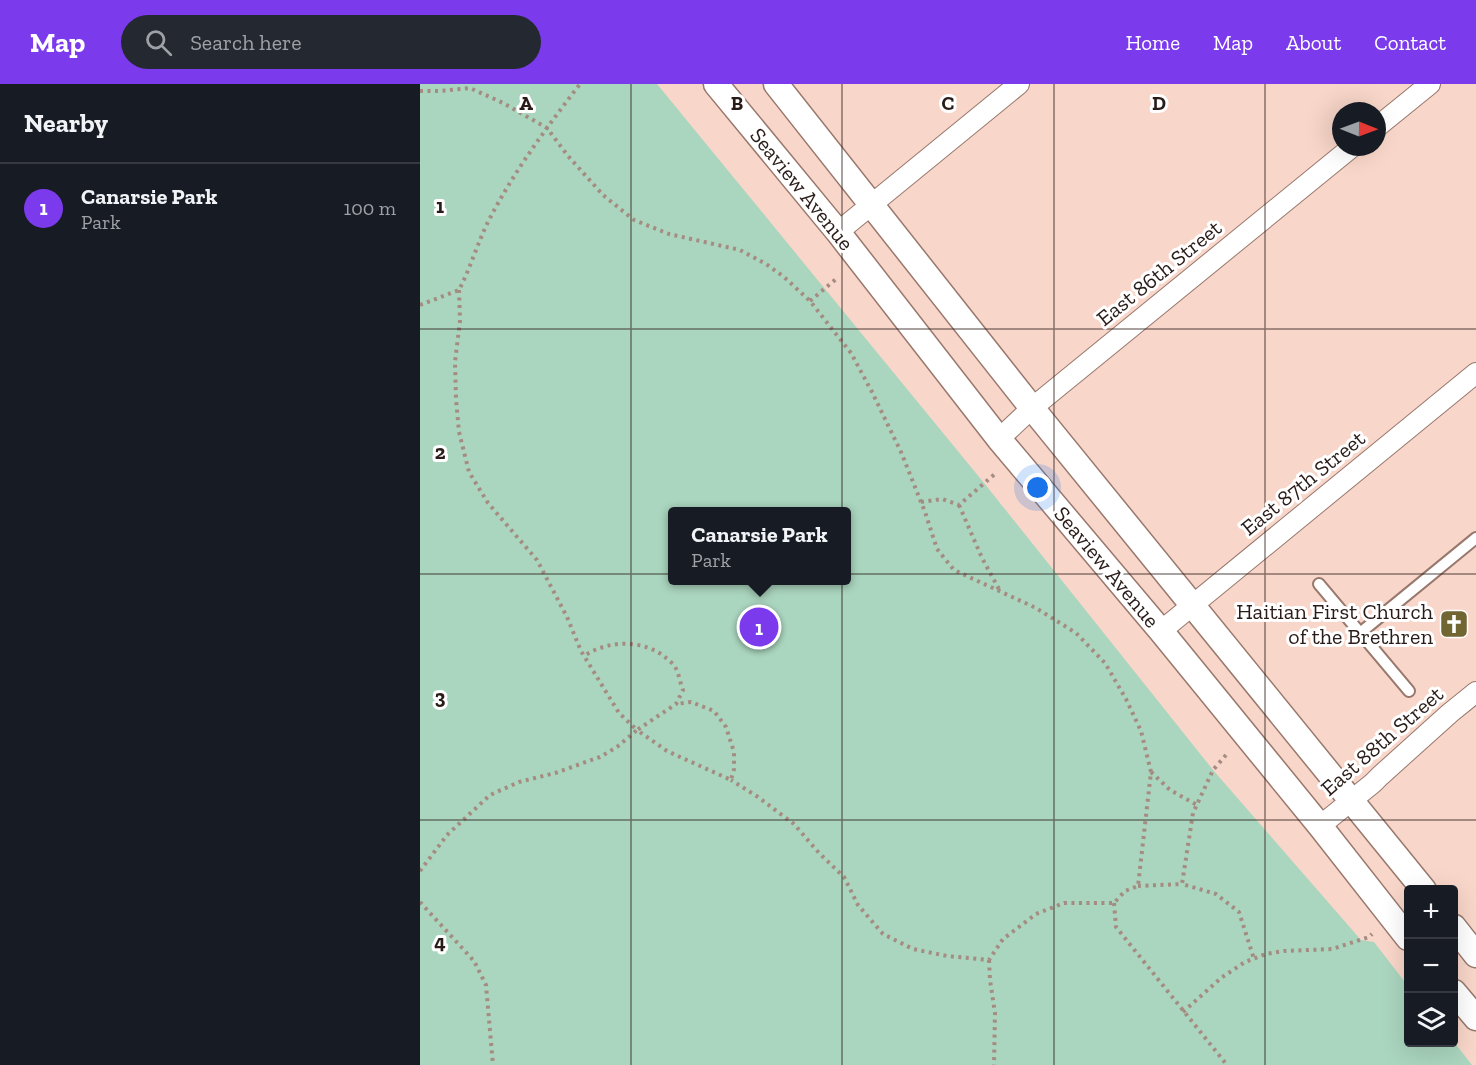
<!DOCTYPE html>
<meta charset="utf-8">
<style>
body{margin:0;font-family:"Zilla Slab",serif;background:#242831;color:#f1f3f6}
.controls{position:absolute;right:18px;bottom:18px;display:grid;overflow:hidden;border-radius:6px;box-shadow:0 6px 24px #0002}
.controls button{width:54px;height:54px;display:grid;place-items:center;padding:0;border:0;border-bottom:2px solid #363941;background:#171b24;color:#f1f3f6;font:30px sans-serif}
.compass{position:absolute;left:912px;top:18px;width:54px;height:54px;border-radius:50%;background:#171b24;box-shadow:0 6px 24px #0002;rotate:91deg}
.you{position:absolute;left:618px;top:404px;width:21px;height:21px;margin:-15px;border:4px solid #fff;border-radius:50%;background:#1a73e8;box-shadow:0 0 0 9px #1a73e833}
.badge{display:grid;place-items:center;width:39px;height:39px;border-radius:50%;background:#7c3aed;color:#fff;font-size:20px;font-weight:700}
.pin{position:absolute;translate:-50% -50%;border:3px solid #fff;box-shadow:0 2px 6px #0006}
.popup{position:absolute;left:248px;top:423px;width:183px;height:78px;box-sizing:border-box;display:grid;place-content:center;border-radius:6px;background:#171b24;filter:drop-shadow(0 2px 4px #0005);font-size:20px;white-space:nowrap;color:#9ea1a6}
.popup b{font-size:22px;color:#f1f3f6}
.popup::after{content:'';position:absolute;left:50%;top:100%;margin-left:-12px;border:12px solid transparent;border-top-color:#171b24}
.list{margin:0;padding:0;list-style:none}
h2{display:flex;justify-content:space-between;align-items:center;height:78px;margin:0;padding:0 24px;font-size:26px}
h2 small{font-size:20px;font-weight:400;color:#9ea1a6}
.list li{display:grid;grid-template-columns:39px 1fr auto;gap:18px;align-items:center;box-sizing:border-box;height:90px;padding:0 24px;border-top:2px solid #363941}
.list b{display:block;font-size:22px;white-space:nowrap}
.list p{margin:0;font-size:20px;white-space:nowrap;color:#9ea1a6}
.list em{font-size:20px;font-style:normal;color:#9ea1a6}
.icon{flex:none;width:33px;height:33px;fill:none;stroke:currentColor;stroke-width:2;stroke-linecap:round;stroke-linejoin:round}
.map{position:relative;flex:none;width:1056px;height:981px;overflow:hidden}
header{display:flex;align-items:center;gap:36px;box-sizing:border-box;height:84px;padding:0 30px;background:#7c3aed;color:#fff}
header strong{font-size:28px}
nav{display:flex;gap:33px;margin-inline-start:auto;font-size:21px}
.search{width:420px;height:54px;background:#242831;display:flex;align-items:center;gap:15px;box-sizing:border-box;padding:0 21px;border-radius:33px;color:#9ea1a6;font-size:22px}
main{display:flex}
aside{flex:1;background:#171b24}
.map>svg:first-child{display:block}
</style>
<header>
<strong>Map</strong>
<div class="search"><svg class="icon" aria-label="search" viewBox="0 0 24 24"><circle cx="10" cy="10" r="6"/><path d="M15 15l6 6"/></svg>Search here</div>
<nav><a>Home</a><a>Map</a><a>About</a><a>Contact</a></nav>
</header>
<main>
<aside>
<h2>Nearby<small></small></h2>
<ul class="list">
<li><span class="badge">1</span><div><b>Canarsie Park</b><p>Park</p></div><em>100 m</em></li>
</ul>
</aside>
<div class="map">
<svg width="1056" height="981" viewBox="0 0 1056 981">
<rect width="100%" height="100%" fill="#f8d6c9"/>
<path fill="#aad5be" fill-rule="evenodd" d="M 0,0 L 237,0 L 564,399 L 793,686 L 941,856 L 954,858 L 988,902 L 988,958 L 1034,958 L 1052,981 L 0,981 ZM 252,428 L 426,428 L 426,496 L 252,496 Z"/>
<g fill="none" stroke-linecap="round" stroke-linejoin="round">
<g stroke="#98786d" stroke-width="14">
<g id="service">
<polyline points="899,500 989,607"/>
<polyline points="940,549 1056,454"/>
</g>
</g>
<g stroke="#98786d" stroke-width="22">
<g id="minor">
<polyline points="957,43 1010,0"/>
<polyline points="418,148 599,0"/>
<polyline points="579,355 612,324 932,63"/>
<polyline points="741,547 1056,289"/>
<polyline points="900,742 953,699 960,692 1030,629 1056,608"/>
</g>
</g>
<g stroke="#98786d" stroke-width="27">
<g id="tertiary">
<polyline points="296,0 418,148 579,355 741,547 900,742 988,854"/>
<polyline points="356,0 612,324 1004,806"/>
<polyline points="1034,843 1056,871"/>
<polyline points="1034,908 1056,934"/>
</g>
</g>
<g stroke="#a58c82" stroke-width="4" stroke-dasharray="3 4.5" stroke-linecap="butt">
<polyline points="0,7 20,7 50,4 83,19 127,44 148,72 183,111 214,136 249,150 320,166 346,180 364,193 390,217 431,269 452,308 481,368 505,428 517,465 534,486 616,524 656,549 685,579 706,615 721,647 731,688 718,802 705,807 694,819 644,819 616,830 583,855 569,876 527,872 493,865 463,850 438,821 424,793 399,769 374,740 338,713 311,696"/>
<path d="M 39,206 L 40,237 L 35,278 L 36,315 L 39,348 L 49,388 L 68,419 L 117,476 L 147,533 L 161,567 L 199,629 L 217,646 L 256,620 L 263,606 C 260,599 259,589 255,583 C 253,579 248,576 245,573 C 222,555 188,556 164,572"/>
<polyline points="390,217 416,195"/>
<path d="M 0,221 L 39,206 C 51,183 58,157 70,134 C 95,86 127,43 160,0"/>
<polyline points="501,418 522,415 539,421 576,389"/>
<polyline points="539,421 562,474 580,507"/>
<polyline points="806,671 793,686 773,729 762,800 796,810 819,828 834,875"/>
<polyline points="731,688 750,706 777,721"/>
<polyline points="0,787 27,751 70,711 99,698 135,689 180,673 197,663 217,646 247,667 311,696 314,685 314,668 306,643 294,627 271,618 256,620"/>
<polyline points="718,802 762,800"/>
<polyline points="0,818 54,877 66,901 73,981"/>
<polyline points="694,819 696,843 807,981"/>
<polyline points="569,876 570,896 575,929 574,981"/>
<polyline points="763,928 801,894 825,878 846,870 864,867 912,865 949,853 952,850"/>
</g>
<use href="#service" stroke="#fff" stroke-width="10"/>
<use href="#minor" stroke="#fff" stroke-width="20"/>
<use href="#tertiary" stroke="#fff" stroke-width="24"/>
</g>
<path fill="none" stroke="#291c18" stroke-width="1.5" stroke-opacity="0.55" d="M 211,0 L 211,981M 422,0 L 422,981M 634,0 L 634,981M 845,0 L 845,981M 0,245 L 1056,245M 0,490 L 1056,490M 0,736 L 1056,736"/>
<defs>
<g id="church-square" transform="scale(1.5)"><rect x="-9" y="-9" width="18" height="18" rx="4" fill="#716532" stroke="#fff"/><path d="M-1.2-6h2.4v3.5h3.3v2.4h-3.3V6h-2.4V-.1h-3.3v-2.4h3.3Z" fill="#fff"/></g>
</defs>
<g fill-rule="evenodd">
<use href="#church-square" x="1034" y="540"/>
</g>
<g text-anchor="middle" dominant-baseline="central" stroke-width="6" stroke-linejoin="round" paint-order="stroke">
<g font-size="22" fill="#291c18" stroke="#fff">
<text transform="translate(382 105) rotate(51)">Seaview Avenue</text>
<text transform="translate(739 189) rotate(-39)">East 86th Street</text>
<text transform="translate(883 399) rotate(-39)">East 87th Street</text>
<text transform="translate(687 483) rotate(50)">Seaview Avenue</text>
<text transform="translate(962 657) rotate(-41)">East 88th Street</text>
</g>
<g font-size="22" fill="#291c18" stroke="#fff" text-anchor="end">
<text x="1013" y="527">Haitian First Church<tspan x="1013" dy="25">of the Brethren</tspan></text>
</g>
</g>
<g font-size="20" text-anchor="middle" font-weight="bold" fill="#291c18" stroke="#fff" stroke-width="6" stroke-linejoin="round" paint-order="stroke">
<text x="106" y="26">A</text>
<text x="317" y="26">B</text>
<text x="528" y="26">C</text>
<text x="739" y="26">D</text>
<text x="20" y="129">1</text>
<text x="20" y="375">2</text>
<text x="20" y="620">3</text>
<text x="20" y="865">4</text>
</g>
</svg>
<div class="controls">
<button>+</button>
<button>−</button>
<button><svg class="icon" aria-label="layers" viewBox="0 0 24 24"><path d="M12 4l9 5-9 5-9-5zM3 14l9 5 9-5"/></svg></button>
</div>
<svg class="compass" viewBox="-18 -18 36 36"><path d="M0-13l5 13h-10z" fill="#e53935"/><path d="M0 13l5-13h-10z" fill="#9ea1a6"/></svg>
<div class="you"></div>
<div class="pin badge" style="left:339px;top:543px">1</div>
<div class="popup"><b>Canarsie Park</b>Park</div>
</div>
</main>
